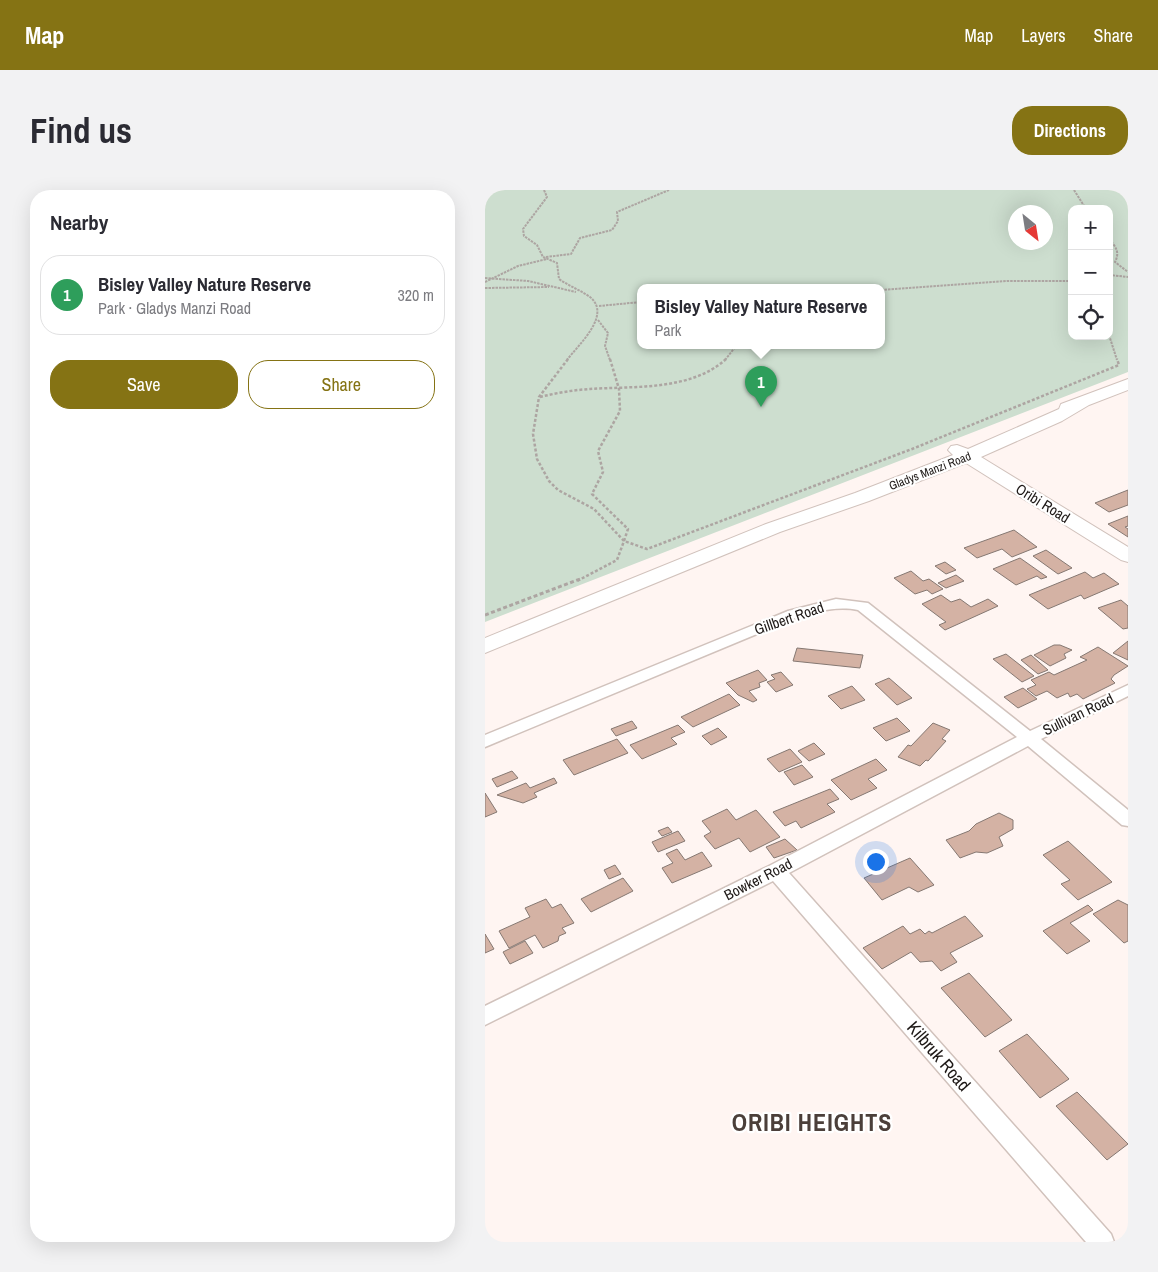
<!DOCTYPE html>
<meta charset="utf-8">
<style>
body{margin:0;font-family:"Archivo Narrow",sans-serif;background:#f2f2f3;color:#2b2b33}
.controls{position:absolute;right:15px;top:15px;display:grid;overflow:hidden;border-radius:10px;box-shadow:0 5px 20px #0002}
.controls button{width:45px;height:45px;display:grid;place-items:center;padding:0;border:0;border-bottom:1px solid #e1e1e2;background:#fff;color:#2b2b33;font:25px sans-serif}
.compass{position:absolute;left:523px;top:15px;width:45px;height:45px;border-radius:50%;background:#fff;box-shadow:0 5px 20px #0002;rotate:150deg}
.you{position:absolute;left:390px;top:671px;width:18px;height:18px;margin:-12px;border:4px solid #fff;border-radius:50%;background:#1a73e8;box-shadow:0 0 0 8px #1a73e833}
.badge{display:grid;place-items:center;width:32px;height:32px;border-radius:50%;background:#857314;color:#fff;font-size:16px;font-weight:700}
.pin{position:absolute;translate:-50% -41px;filter:drop-shadow(0 1px 2px #0008)}
.pin::after{content:'';position:absolute;top:26px;width:18px;height:15px;background:inherit;clip-path:polygon(0 0,100% 0,50% 100%)}
.popup{position:absolute;left:152px;top:94px;width:248px;height:65px;box-sizing:border-box;display:grid;place-content:center;border-radius:10px;background:#fff;filter:drop-shadow(0 1px 4px #0005);font-size:16px;white-space:nowrap;color:#7c7c81}
.popup b{font-size:19px;color:#2b2b33}
.popup::after{content:'';position:absolute;left:50%;top:100%;margin-left:-10px;border:10px solid transparent;border-top-color:#fff}
.list{margin:0;padding:0;list-style:none}
h2{display:flex;justify-content:space-between;align-items:center;height:65px;margin:0;padding:0 20px;font-size:21px}
h2 small{font-size:16px;font-weight:400;color:#7c7c81}
.list li{display:grid;grid-template-columns:32px 1fr auto;gap:15px;align-items:center;box-sizing:border-box;height:80px;margin:0 10px 10px;padding:0 10px;border:1px solid #e1e1e2;border-radius:20px}
.list b{display:block;font-size:19px;white-space:nowrap}
.list p{margin:0;font-size:16px;white-space:nowrap;color:#7c7c81}
.list em{font-size:16px;font-style:normal;color:#7c7c81}
.actions{display:flex;gap:10px;padding:15px 20px}
.actions a{flex:1;padding:11px 0;border:1px solid #857314;border-radius:20px;text-align:center;font-size:18px;color:#857314}
.actions .main{background:#857314;color:#fff}
.icon{flex:none;width:28px;height:28px;fill:none;stroke:currentColor;stroke-width:2;stroke-linecap:round;stroke-linejoin:round}
.map{position:relative;flex:none;width:643px;height:1052px;overflow:hidden;border-radius:20px}
header{display:flex;align-items:center;gap:30px;box-sizing:border-box;height:70px;padding:0 25px;background:#857314;color:#fff}
header strong{font-size:24px}
nav{display:flex;gap:28px;margin-inline-start:auto;font-size:18px}
.intro{display:flex;align-items:center;justify-content:space-between;box-sizing:border-box;height:120px;padding:0 30px}
h1{margin:0;font-size:35px}
.button{padding:12px 22px;border-radius:20px;background:#857314;color:#fff;font-size:18px;font-weight:700}
main{display:flex;gap:30px;padding:0 30px}
aside{flex:1;background:#fff;border-radius:20px;box-shadow:0 5px 20px #0002}
.map>svg:first-child{display:block}
</style>
<header>
<strong>Map</strong>
<nav><a>Map</a><a>Layers</a><a>Share</a></nav>
</header>
<div class="intro"><h1>Find us</h1><a class="button">Directions</a></div>
<main>
<aside>
<h2>Nearby<small></small></h2>
<ul class="list">
<li><span class="badge" style="background:#2e9e5b">1</span><div><b>Bisley Valley Nature Reserve</b><p>Park · Gladys Manzi Road</p></div><em>320 m</em></li>
</ul>
<div class="actions"><a class="main">Save</a><a>Share</a></div>
</aside>
<div class="map">
<svg width="643" height="1052" viewBox="0 0 643 1052">
<rect width="100%" height="100%" fill="#fff5f2"/>
<path fill="#cddecf" fill-rule="evenodd" d="M 0,0 L 643,0 L 643,182 L 0,432 ZM 587,19 L 624,19 L 624,146 L 587,146 ZM 530,22 L 560,22 L 560,52 L 530,52 ZM 156,98 L 396,98 L 396,156 L 156,156 Z"/>
<g fill="#d4b2a4" stroke="#857872">
<polygon points="643,300 643,315 624,322 610,313"/>
<polygon points="643,326 643,336 640,337 643,339 643,347 623,334"/>
<polygon points="529,340 552,357 527,367 517,359 492,368 479,358"/>
<polygon points="561,360 587,378 573,384 548,366"/>
<polygon points="535,368 562,387 556,389 552,386 531,395 508,379"/>
<polygon points="460,372 471,380 461,384 450,376"/>
<polygon points="426,381 438,391 444,389 458,399 447,404 442,400 430,404 409,388"/>
<polygon points="600,382 608,388 619,383 634,394 599,409 596,405 563,419 544,405"/>
<polygon points="471,385 479,391 461,398 453,393"/>
<polygon points="456,405 466,412 475,409 486,417 503,409 513,416 460,440 454,435 461,432 437,414"/>
<polygon points="636,410 643,416 643,438 638,439 613,418"/>
<polygon points="643,451 643,470 628,463"/>
<polygon points="569,455 575,455 587,460 579,464 581,468 565,476 549,465"/>
<polygon points="613,457 643,476 629,485 626,489 630,493 598,509 592,504 585,507 583,503 572,508 562,501 551,506 542,499 551,495 546,490 564,482 569,485 602,470 595,467"/>
<polygon points="312,458 378,465 375,478 308,471"/>
<polygon points="521,464 549,486 537,492 508,469"/>
<polygon points="546,465 563,480 553,484 536,470"/>
<polygon points="273,480 282,490 274,493 275,497 264,501 272,510 268,512 253,505 241,493"/>
<polygon points="296,482 308,495 291,502 282,492 290,489 286,485"/>
<polygon points="404,488 427,508 412,515 390,494"/>
<polygon points="367,496 380,510 356,519 343,506"/>
<polygon points="538,498 552,509 533,518 519,507"/>
<polygon points="244,504 255,515 208,537 196,527"/>
<polygon points="412,528 425,541 401,551 388,538"/>
<polygon points="147,531 152,538 131,546 126,539"/>
<polygon points="448,533 465,540 457,549 461,551 443,571 441,570 435,576 413,567 423,555 426,556"/>
<polygon points="193,535 200,542 186,548 192,554 157,569 145,555"/>
<polygon points="233,538 242,547 226,555 217,546"/>
<polygon points="132,549 143,563 89,585 78,570"/>
<polygon points="329,553 340,564 324,571 313,561"/>
<polygon points="305,559 317,572 294,582 282,569"/>
<polygon points="391,569 402,580 383,589 392,598 366,610 346,590"/>
<polygon points="317,575 328,587 309,595 299,582"/>
<polygon points="27,581 33,588 12,597 7,589"/>
<polygon points="69,588 72,593 49,603 52,607 38,613 12,605 41,593 45,598"/>
<polygon points="345,599 354,609 342,614 350,622 316,638 311,631 300,636 288,622"/>
<polygon points="0,603 12,622 0,627"/>
<polygon points="242,619 251,630 271,620 295,647 265,662 254,648 230,659 219,646 226,642 217,631"/>
<polygon points="514,623 528,630 528,639 514,647 518,656 502,663 491,662 475,668 461,650 484,641 491,634"/>
<polygon points="183,637 187,642 177,646 173,641"/>
<polygon points="193,641 200,651 173,662 167,652"/>
<polygon points="300,649 312,660 289,668 281,657"/>
<polygon points="583,651 627,692 593,710 576,694 585,690 558,665"/>
<polygon points="192,659 200,670 217,662 227,676 187,693 177,678 188,673 181,664"/>
<polygon points="425,668 449,695 433,702 424,697 397,710 379,688"/>
<polygon points="130,675 136,684 124,689 119,680"/>
<polygon points="138,688 148,701 106,722 96,709"/>
<polygon points="61,709 67,718 76,714 89,733 77,738 81,743 74,746 73,751 58,758 50,745 24,758 14,741 45,727 40,718"/>
<polygon points="633,710 643,715 643,751 639,753 608,724"/>
<polygon points="603,715 608,720 585,733 605,751 582,764 558,741"/>
<polygon points="480,726 498,746 465,763 472,772 456,781 447,771 435,772 426,762 397,779 378,758 418,736 425,744 435,739 440,744 444,741 447,743"/>
<polygon points="0,744 9,759 0,763"/>
<polygon points="40,751 48,763 25,774 18,762"/>
<polygon points="484,783 527,830 500,847 456,798"/>
<polygon points="542,844 584,889 555,908 514,861"/>
<polygon points="592,902 643,954 622,970 571,916"/>
</g>
<g fill="none" stroke-linecap="round" stroke-linejoin="round">
<g stroke="#d1c2bc" stroke-width="3">
<path id="street" d="M 351,409 L 383,413 L 545,541 L 643,495 L 643,506 L 556,549 L 643,620 L 643,636 L 637,635 L 543,556 L 304,683 L 626,1044 L 629,1052 L 601,1052 L 288,691 L 0,835 L 0,816 L 284,676 L 532,547 L 373,420 C 352,416 333,421 313,427 L 0,557 L 0,545 L 303,421 Z"/>
</g>
<g stroke="#d1c2bc" stroke-width="2">
<polygon id="secondary" points="643,189 643,200 604,215 577,231 496,267 643,357 643,372 636,370 481,273 384,311 295,342 0,463 0,448 281,334 370,303 468,265 463,260 466,256 472,255 483,259 565,223 574,219 576,214"/>
</g>
<g stroke="#ada5a2" stroke-width="2" stroke-dasharray="2.5 1" stroke-linecap="butt">
<path d="M 59,0 L 62,7 L 38,39 L 39,46 L 52,55 L 58,67 L 72,73 L 74,89 C 84,96 95,100 105,107 C 127,125 94,154 82,170"/>
<polyline points="589,0 601,19"/>
<path d="M 624,49 C 631,57 635,62 630,72 L 643,82"/>
<polyline points="61,67 86,64 95,48 127,40 133,31 132,22 184,0"/>
<polyline points="624,85 643,87"/>
<polyline points="0,88 43,91 91,102"/>
<polyline points="0,92 33,76 62,69"/>
<polyline points="0,98 64,97"/>
<polyline points="396,100 522,91 587,91"/>
<polyline points="114,116 156,112"/>
<polyline points="113,130 123,143 120,156 125,170"/>
<polyline points="624,145 632,170"/>
<polyline points="240,170 251,156"/>
</g>
<g stroke="#ada5a2" stroke-width="2.5" stroke-dasharray="3 2" stroke-linecap="butt">
<polyline points="83,169 54,207 48,244 52,269 64,291 73,300 109,319 139,351 132,370 92,391"/>
<polyline points="125,169 134,199 135,221 113,261 118,282 107,304 143,339 139,351 162,359 427,259 634,175 632,169"/>
<path d="M 55,207 C 71,203 88,200 105,199 C 149,196 206,201 241,169"/>
</g>
<polyline stroke="#ada5a2" stroke-width="3" stroke-dasharray="4 2.5" stroke-linecap="butt" points="0,425 95,389"/>
<use href="#street" fill="#fff" fill-rule="evenodd"/>
<use href="#secondary" fill="#fff" fill-rule="evenodd"/>
</g>
<g text-anchor="middle" dominant-baseline="central" stroke-width="4.5" stroke-linejoin="round" paint-order="stroke">
<g font-size="12" fill="#1e1917" stroke="#fff">
<text transform="translate(445 281) rotate(-21)">Gladys Manzi Road</text>
</g>
<g font-size="15" fill="#1e1917" stroke="#fff">
<text transform="translate(558 313) rotate(32)">Oribi Road</text>
<text transform="translate(304 428) rotate(-19)">Gillbert Road</text>
<text transform="translate(593 524) rotate(-26)">Sullivan Road</text>
<text transform="translate(273 689) rotate(-27)">Bowker Road</text>
</g>
<g font-size="18" fill="#1e1917" stroke="#fff">
<text transform="translate(454 866) rotate(49)">Kilbruk Road</text>
</g>
<g font-size="24" font-weight="bold" letter-spacing="1" fill="#4b3f3a" stroke="#fff">
<text x="327" y="932">ORIBI HEIGHTS</text>
</g>
</g>
</svg>
<div class="controls">
<button>+</button>
<button>−</button>
<button><svg class="icon" aria-label="locate" viewBox="0 0 24 24"><circle cx="12" cy="12" r="6"/><path d="M12 2v4M12 18v4M2 12h4M18 12h4"/></svg></button>
</div>
<svg class="compass" viewBox="-18 -18 36 36"><path d="M0-13l5 13h-10z" fill="#e53935"/><path d="M0 13l5-13h-10z" fill="#7c7c81"/></svg>
<div class="you"></div>
<div class="pin badge" style="left:276px;top:217px;background:#2e9e5b">1</div>
<div class="popup"><b>Bisley Valley Nature Reserve</b>Park</div>
</div>
</main>
